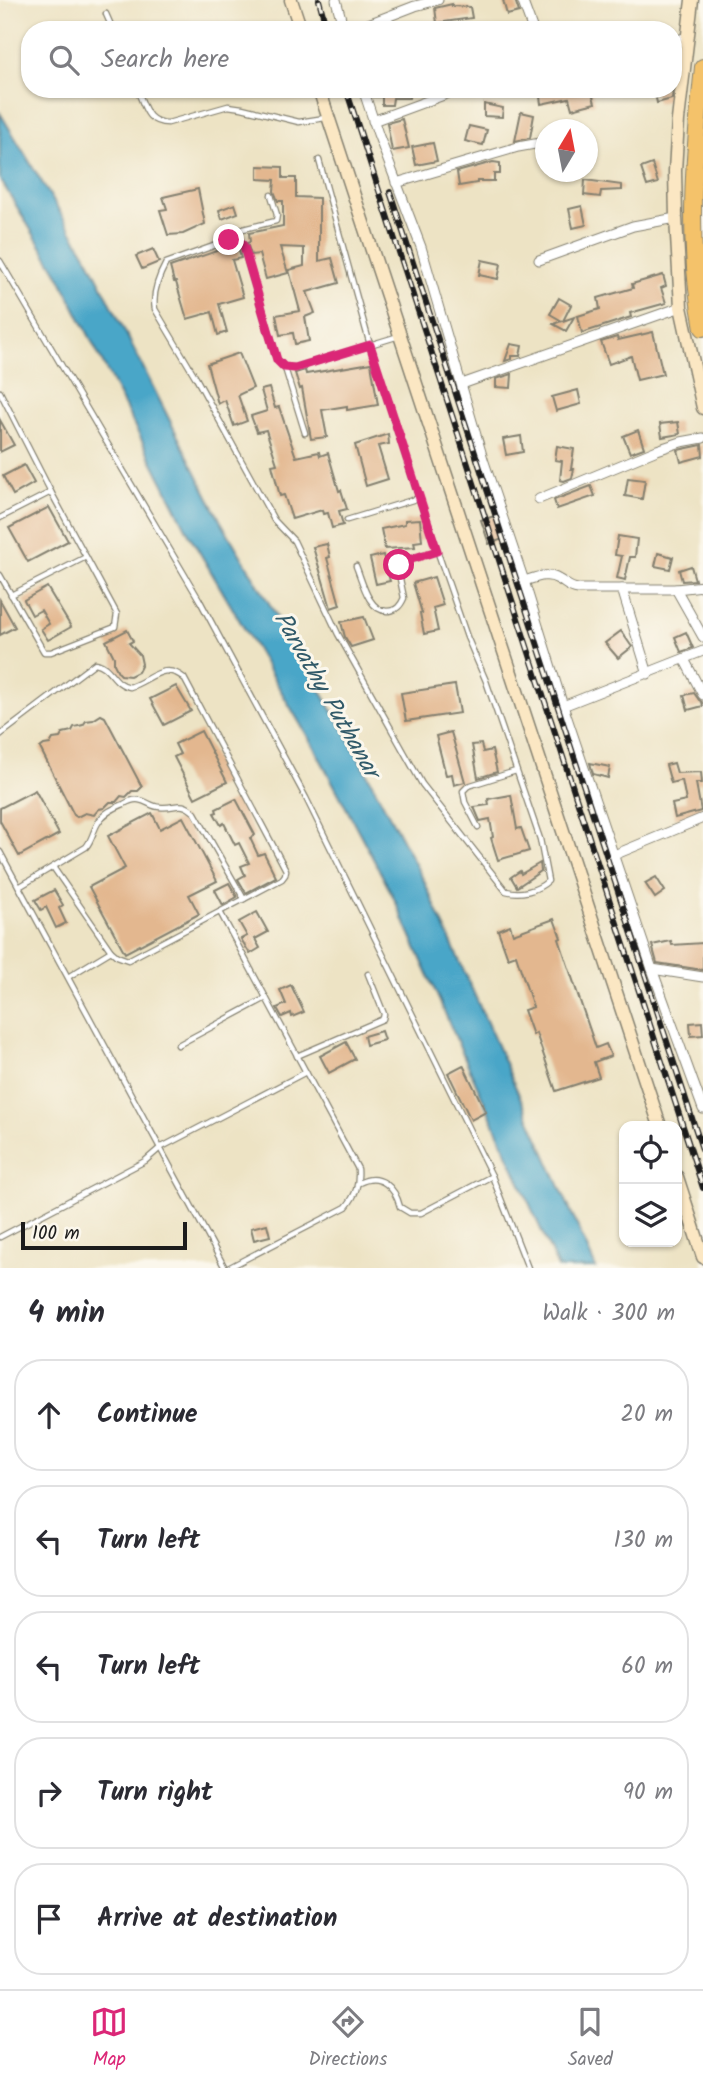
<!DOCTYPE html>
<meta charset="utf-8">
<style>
body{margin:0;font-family:Kalam,sans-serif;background:#f7f7f7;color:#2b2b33}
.controls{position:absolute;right:21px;bottom:21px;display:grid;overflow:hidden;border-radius:14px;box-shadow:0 2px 5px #0004}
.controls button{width:63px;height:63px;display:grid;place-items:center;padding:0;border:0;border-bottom:2px solid #e1e1e2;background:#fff;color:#2b2b33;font:35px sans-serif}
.compass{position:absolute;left:535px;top:119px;width:63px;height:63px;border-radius:50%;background:#fff;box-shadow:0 2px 5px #0004;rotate:10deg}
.scale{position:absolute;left:21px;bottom:18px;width:166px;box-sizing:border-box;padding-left:7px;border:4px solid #1c1c1c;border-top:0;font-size:19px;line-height:24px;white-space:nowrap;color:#1c1c1c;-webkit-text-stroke:5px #fbf7ec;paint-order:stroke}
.stop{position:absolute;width:21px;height:21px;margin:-16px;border:5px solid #db2777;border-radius:50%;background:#fff}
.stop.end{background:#db2777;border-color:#fff;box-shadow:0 2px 7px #0008}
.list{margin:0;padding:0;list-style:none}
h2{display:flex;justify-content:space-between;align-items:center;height:91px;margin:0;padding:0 28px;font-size:30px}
h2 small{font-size:23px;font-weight:400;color:#7c7c81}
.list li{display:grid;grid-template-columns:46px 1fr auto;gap:21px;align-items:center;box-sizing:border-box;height:112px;margin:0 14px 14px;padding:0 14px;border:2px solid #e1e1e2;border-radius:28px}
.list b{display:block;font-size:26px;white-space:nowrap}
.list em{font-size:23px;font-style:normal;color:#7c7c81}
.icon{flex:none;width:38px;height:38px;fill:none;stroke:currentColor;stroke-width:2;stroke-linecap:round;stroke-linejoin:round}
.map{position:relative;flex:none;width:703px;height:1268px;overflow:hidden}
.search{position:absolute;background:#fff;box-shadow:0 2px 5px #0004;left:21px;right:21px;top:21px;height:77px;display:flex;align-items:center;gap:18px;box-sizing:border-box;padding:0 24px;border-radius:28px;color:#7c7c81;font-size:26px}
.sheet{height:721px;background:#fff}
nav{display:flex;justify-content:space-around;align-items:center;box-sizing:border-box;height:98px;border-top:2px solid #e1e1e2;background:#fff;font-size:19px;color:#7c7c81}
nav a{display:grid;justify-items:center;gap:4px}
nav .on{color:#db2777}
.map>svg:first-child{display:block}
</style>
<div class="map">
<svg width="703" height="1268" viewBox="0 0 703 1268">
<rect width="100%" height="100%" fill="#fbf7ec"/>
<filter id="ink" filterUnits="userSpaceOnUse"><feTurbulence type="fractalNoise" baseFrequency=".0143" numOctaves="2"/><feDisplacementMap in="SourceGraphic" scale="14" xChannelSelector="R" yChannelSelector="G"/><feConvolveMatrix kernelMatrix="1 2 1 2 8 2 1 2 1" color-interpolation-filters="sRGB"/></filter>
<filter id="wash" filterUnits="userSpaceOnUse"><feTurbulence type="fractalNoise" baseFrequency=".00686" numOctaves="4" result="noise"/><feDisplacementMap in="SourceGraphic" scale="28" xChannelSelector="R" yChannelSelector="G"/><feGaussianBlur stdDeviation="1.57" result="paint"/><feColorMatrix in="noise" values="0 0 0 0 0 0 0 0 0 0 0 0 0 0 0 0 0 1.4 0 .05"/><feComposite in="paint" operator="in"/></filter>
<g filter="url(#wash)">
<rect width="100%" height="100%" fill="#ede3c4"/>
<polygon fill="#4aa6c8" stroke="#336172" stroke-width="2" points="0,113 89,260 220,520 345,732 424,881 596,1268 558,1268 393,896 315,749 190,536 59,276 0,179"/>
<g id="blocks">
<g fill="#e3b78f">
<polygon points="503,0 515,0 519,12 507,15"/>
<polygon points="452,4 452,6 470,7 472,18 437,23 435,8"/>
<polygon points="370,89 410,89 409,98 393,98 392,105 382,105 382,97 373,97"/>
<polygon points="539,89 591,89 595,103 572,109 569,98 541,104"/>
<polygon points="654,89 673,89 672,99 657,103"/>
<polygon points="484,104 503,108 502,117 484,116"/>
<polygon points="521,112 534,115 530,138 515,141"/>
<polygon points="402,119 409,148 392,151 387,123"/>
<polygon points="469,126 487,130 483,145 465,141"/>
<polygon points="433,143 437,161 416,165 412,147"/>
<polygon points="493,162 500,163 500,174 494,174 494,181 477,181 477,183 459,186 457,172"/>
<polygon points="652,164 658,183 647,186 641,168"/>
<polygon points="258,166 283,167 283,178 296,178 296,197 319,198 319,261 332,258 339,283 307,292 315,313 305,317 309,341 295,344 293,333 280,335 276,315 300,311 289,270 304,266 304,248 280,247 288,273 266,279 259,254 251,255 247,243 250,242 249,233 283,226 283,201 278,201 274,191 275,180 258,179"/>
<polygon points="585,180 622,185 622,190 601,191 600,197 584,195"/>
<polygon points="198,189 205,224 183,234 168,235 160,210 167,209 163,197"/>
<polygon points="235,204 238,213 222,219 219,210"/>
<polygon points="582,206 586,225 573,228 569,209"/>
<polygon points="234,245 238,247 241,258 232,260 243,297 219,304 227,332 218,335 212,312 187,319 176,282 174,282 170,267"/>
<polygon points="153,249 159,262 142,269 136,256"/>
<polygon points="482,260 501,264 498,279 479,275"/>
<polygon points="663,275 666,286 661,288 666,303 630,313 631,317 582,333 578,316 600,309 598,298 633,288 632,284"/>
<polygon points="559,298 571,305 563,321 574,317 566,331 553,324 562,321 550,314"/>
<polygon points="653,332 663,374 637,380 631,356 609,364 601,342 617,337 618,340"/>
<polygon points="511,344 522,346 520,356 512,356 512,359 505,361"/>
<polygon points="239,353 253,388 238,395 247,421 234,426 225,400 218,404 207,364"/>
<polygon points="371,363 378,405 347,410 347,406 322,410 327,437 311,439 302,388 300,389 295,373 305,370 306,374"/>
<polygon points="512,374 511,388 496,387 496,379"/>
<polygon points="269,388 275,408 279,407 296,457 319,452 320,456 328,453 339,491 341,490 347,509 339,511 343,525 332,528 328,513 323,514 322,510 292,519 284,495 280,496 272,465 277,464 266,430 257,432 251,416 267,411 261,390"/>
<polygon points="578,390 581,404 556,411 552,397"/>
<polygon points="0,420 14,445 0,452"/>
<polygon points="678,422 680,434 662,437 660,424"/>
<polygon points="638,430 644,448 630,453 623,436"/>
<polygon points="388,434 389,444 378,446 388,479 366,486 355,445"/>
<polygon points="521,436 523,452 506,455 503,439"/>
<polygon points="702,445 703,456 681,462 678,450"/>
<polygon points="557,446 574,449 571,469 574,469 572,478 564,481 560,480 562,461 555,460"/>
<polygon points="24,465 34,483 13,495 3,476"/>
<polygon points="628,478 645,480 642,499 625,496"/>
<polygon points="591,486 595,496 557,509 554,500"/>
<polygon points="49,507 68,541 28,562 9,528"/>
<polygon points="495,516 503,539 489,544 481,520"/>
<polygon points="420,519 422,541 414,542 415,547 385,549 381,529 405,524 405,520"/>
<polygon points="618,536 637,539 635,557 630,557 625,580 617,578 622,556 615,555"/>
<polygon points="327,544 330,557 327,558 340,605 331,608 313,547"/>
<polygon points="658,553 673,557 670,569 655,566"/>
<polygon points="383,555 390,581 376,584 370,558"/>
<polygon points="691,566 695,580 682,581 679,570"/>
<polygon points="434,577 443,605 433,608 438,631 424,634 420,613 422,613 413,583"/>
<polygon points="47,587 71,627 48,640 41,629 49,624 41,610 32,615 24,600"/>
<polygon points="0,600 15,627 0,635"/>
<polygon points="364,617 373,640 351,647 345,637 341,622"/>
<polygon points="127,630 133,641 129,643 140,655 142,664 138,672 130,676 121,675 118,672 114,664 114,657 106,641"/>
<polygon points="621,631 632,647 618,658 605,643"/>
<polygon points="686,632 693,648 681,652 675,637"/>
<polygon points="455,685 460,713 406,721 401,693"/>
<polygon points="176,686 191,711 164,725 150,699"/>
<polygon points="694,693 699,700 702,702 703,706 688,710 684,695"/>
<polygon points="101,715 105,717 142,787 138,791 132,791 126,797 121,796 116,802 110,802 104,808 99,809 94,815 85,813 77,817 74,815 40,748 44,745 50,744 53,739 60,738 63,733 72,731 74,727 83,725 86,721 93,720"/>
<polygon points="201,731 227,782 195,798 174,757 180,754 175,744"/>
<polygon points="451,732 465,782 454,785 452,774 446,775 436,736"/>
<polygon points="481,744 483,752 492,750 497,772 478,778 472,745"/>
<polygon points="590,763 610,767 608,778 593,774"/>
<polygon points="674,763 677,773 701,772 702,783 696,783 701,811 675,818 672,804 686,801 682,780 671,783 666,765"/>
<polygon points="35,790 59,834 19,856 0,821 0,808"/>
<polygon points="511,795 517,829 521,828 529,851 498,860 491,838 493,837 490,819 480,821 474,807 489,805 488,799"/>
<polygon points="236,799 255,835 250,838 258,855 264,853 276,877 246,893 238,879 245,875 241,866 249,863 239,843 235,845 224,823 221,825 214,813 217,812 216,809"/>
<polygon points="152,813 160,829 183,817 217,881 189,895 199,914 125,953 89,887 125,868 108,836"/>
<polygon points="540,863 541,871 517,887 511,877 520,871 521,874"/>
<polygon points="656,877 665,891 655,898 645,883"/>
<polygon points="229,883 237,897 223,905 215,890"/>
<polygon points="54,890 63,905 59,908 66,923 56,928 46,907 41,910 35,900"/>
<polygon points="257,912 268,932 255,939 260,948 250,954 241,939 247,936 239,922"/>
<polygon points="554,919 561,938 559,939 596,1048 606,1044 611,1056 594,1062 599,1077 556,1091 536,1033 533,1035 524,1010 533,1007 516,955 508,958 498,930 510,925 513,934"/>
<polygon points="671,941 672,945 703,943 703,970 657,963 652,945"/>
<polygon points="291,985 304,1012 292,1017 291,1013 282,1017 277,1008 286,1004 280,990"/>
<polygon points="702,1022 703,1035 691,1036 690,1023"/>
<polygon points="381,1031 384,1040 366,1045 364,1036"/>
<polygon points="346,1042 355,1059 329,1073 320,1056"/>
<polygon points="463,1065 486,1112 471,1120 448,1073"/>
<polygon points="267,1224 270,1236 254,1240 251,1228"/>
</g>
</g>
</g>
<g filter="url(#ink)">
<use href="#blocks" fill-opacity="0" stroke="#848070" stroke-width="2"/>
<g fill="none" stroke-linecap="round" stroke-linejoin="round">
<g stroke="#848070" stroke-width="7">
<g id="lane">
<polyline points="106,14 113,30"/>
<path d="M 137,89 C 145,107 146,123 168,123 L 228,106 L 242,108 L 299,122 L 325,118"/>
<path d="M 319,160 L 370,345 L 419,498 L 467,637 L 486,681 L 540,839 L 548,881 C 537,891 520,895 506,891 L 422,784 L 338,634 L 294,541 L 274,520 L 196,378 L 155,309 C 152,293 159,276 166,263 L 233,239 L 242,243 L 277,360 L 284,367 L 294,368 L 399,336"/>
<polyline points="233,239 232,233 235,231 276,221 277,215 271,195"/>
<polyline points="0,261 200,601 306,798 492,1176 528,1268"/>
<polyline points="285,368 305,433"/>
<polyline points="0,392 51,492 0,518"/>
<polyline points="347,520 419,498"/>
<path d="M 356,566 C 362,580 368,611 387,611 C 397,611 401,605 404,598 L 399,574 L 399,565 L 402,562 L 437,551"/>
<polyline points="0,575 44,652 51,652 115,627 117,614 51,492"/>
<polyline points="11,595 86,557"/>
<path d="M 0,735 L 95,663 C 111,665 113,685 130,687 C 151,680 164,661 184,678 L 286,870 L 285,875 L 282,879 L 128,960 L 117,956 L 111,951 L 53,867"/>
<polyline points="478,827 465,802 463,791 468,786 516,771"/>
<polyline points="0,852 225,1268"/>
<path d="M 19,887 L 86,847 C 92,840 93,831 98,823 C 103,813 114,808 124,804 C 129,801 133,799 139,800 C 147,801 152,807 160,807 C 176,809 180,799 195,813 L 244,899"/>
<path d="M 220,912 L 358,1169 C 359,1185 356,1195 346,1207 L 228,1268"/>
<polyline points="68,977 111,951"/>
<polyline points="178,1045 266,998"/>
<polyline points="297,1056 383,1019 384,1014 368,974"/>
<path d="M 359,1183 C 380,1172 395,1187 400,1207 L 410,1213 L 421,1213 L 492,1176"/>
<polyline points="0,1237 145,1161 160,1148 306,1072"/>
</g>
</g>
<g stroke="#848070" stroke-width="11">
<g id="street">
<polyline points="336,0 344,30"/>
<polyline points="522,0 533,30"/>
<polyline points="353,30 415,6 438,0"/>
<polyline points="673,41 688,37"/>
<polyline points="363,89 378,134 421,247 483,459 524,581 563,706 652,969 703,1109"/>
<polyline points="373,121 460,89"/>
<polyline points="396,183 518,147 546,142"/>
<polyline points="539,260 633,226 676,218"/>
<polyline points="462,384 681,307"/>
<polyline points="539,499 657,450 681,442 703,438"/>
<path d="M 524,581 C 535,578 547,572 558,579 C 566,583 568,588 578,589 L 676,589 L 703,586"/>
<polyline points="622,589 648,674"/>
<polyline points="676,589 703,637"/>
<polyline points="684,659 703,695"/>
<polyline points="563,706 703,651"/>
<polyline points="614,855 703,818"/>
<polyline points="652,969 703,977"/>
</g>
</g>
<g stroke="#848070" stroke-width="15">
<g id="secondary">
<polyline points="291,0 301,30"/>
<polyline points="692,0 678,120 675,171 676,218 681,307 703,408"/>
<polyline points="319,89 660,1126"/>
<polyline points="677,1177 703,1257"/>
</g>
</g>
<g stroke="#848070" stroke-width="18">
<path id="highway" d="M 703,67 C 694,154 686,241 703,328"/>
</g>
<use href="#lane" stroke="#fff" stroke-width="4.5"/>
<use href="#street" stroke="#fff" stroke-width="9"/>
<use href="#secondary" stroke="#fbe7c3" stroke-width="12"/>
<use href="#highway" stroke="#f4c26a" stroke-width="16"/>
<g stroke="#1c1c1c" stroke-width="6">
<g id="rail">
<polyline points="319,0 327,30"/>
<polyline points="346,89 703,1188"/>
<polyline points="390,192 703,1152"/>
</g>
</g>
<use href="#rail" stroke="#fbf7ec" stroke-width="3.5" stroke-dasharray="10" stroke-linecap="butt"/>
</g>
</g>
<g fill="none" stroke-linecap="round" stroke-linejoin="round" filter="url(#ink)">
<polyline stroke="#db2777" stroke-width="9" points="229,240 240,241 244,247 277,360 284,367 295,368 370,345 437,551 402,562 399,565"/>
</g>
<g text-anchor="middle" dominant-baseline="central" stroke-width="6" stroke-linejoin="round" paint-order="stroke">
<g font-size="24" font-style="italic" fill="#315a69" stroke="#fbf7ec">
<text transform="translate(326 695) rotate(60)">Parvathy Puthanar</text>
</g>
</g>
</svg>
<div class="controls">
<button><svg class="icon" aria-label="locate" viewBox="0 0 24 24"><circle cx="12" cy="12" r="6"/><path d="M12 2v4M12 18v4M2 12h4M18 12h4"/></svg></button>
<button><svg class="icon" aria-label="layers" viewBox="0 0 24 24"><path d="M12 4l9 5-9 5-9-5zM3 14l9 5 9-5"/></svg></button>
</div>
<svg class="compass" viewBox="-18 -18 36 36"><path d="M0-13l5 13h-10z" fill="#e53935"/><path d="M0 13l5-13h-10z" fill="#7c7c81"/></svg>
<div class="scale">100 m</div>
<div class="stop" style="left:399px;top:565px"></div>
<div class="stop end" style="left:229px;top:240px"></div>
<div class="search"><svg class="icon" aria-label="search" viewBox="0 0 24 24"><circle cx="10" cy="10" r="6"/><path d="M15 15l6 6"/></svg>Search here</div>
</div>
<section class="sheet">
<h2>4 min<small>Walk · 300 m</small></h2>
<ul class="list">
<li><svg class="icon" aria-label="ahead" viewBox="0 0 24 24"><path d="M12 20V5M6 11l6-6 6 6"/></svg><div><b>Continue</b></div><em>20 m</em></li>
<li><svg class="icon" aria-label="left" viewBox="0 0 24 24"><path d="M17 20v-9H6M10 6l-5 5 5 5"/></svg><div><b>Turn left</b></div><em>130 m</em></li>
<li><svg class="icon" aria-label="left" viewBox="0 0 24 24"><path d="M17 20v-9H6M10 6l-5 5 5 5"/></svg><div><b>Turn left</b></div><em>60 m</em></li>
<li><svg class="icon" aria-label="right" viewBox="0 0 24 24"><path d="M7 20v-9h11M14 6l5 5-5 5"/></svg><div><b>Turn right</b></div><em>90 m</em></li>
<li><svg class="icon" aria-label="arrive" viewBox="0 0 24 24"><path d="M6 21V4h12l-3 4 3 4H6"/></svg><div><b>Arrive at destination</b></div></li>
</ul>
</section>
<nav>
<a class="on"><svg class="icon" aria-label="map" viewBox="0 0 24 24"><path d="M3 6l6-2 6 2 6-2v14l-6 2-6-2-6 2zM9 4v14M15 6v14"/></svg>Map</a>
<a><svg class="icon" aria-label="directions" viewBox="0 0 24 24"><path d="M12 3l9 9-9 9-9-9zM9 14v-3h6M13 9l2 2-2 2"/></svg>Directions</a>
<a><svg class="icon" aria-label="saved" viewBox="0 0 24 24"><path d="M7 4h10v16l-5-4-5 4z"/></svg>Saved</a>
</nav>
